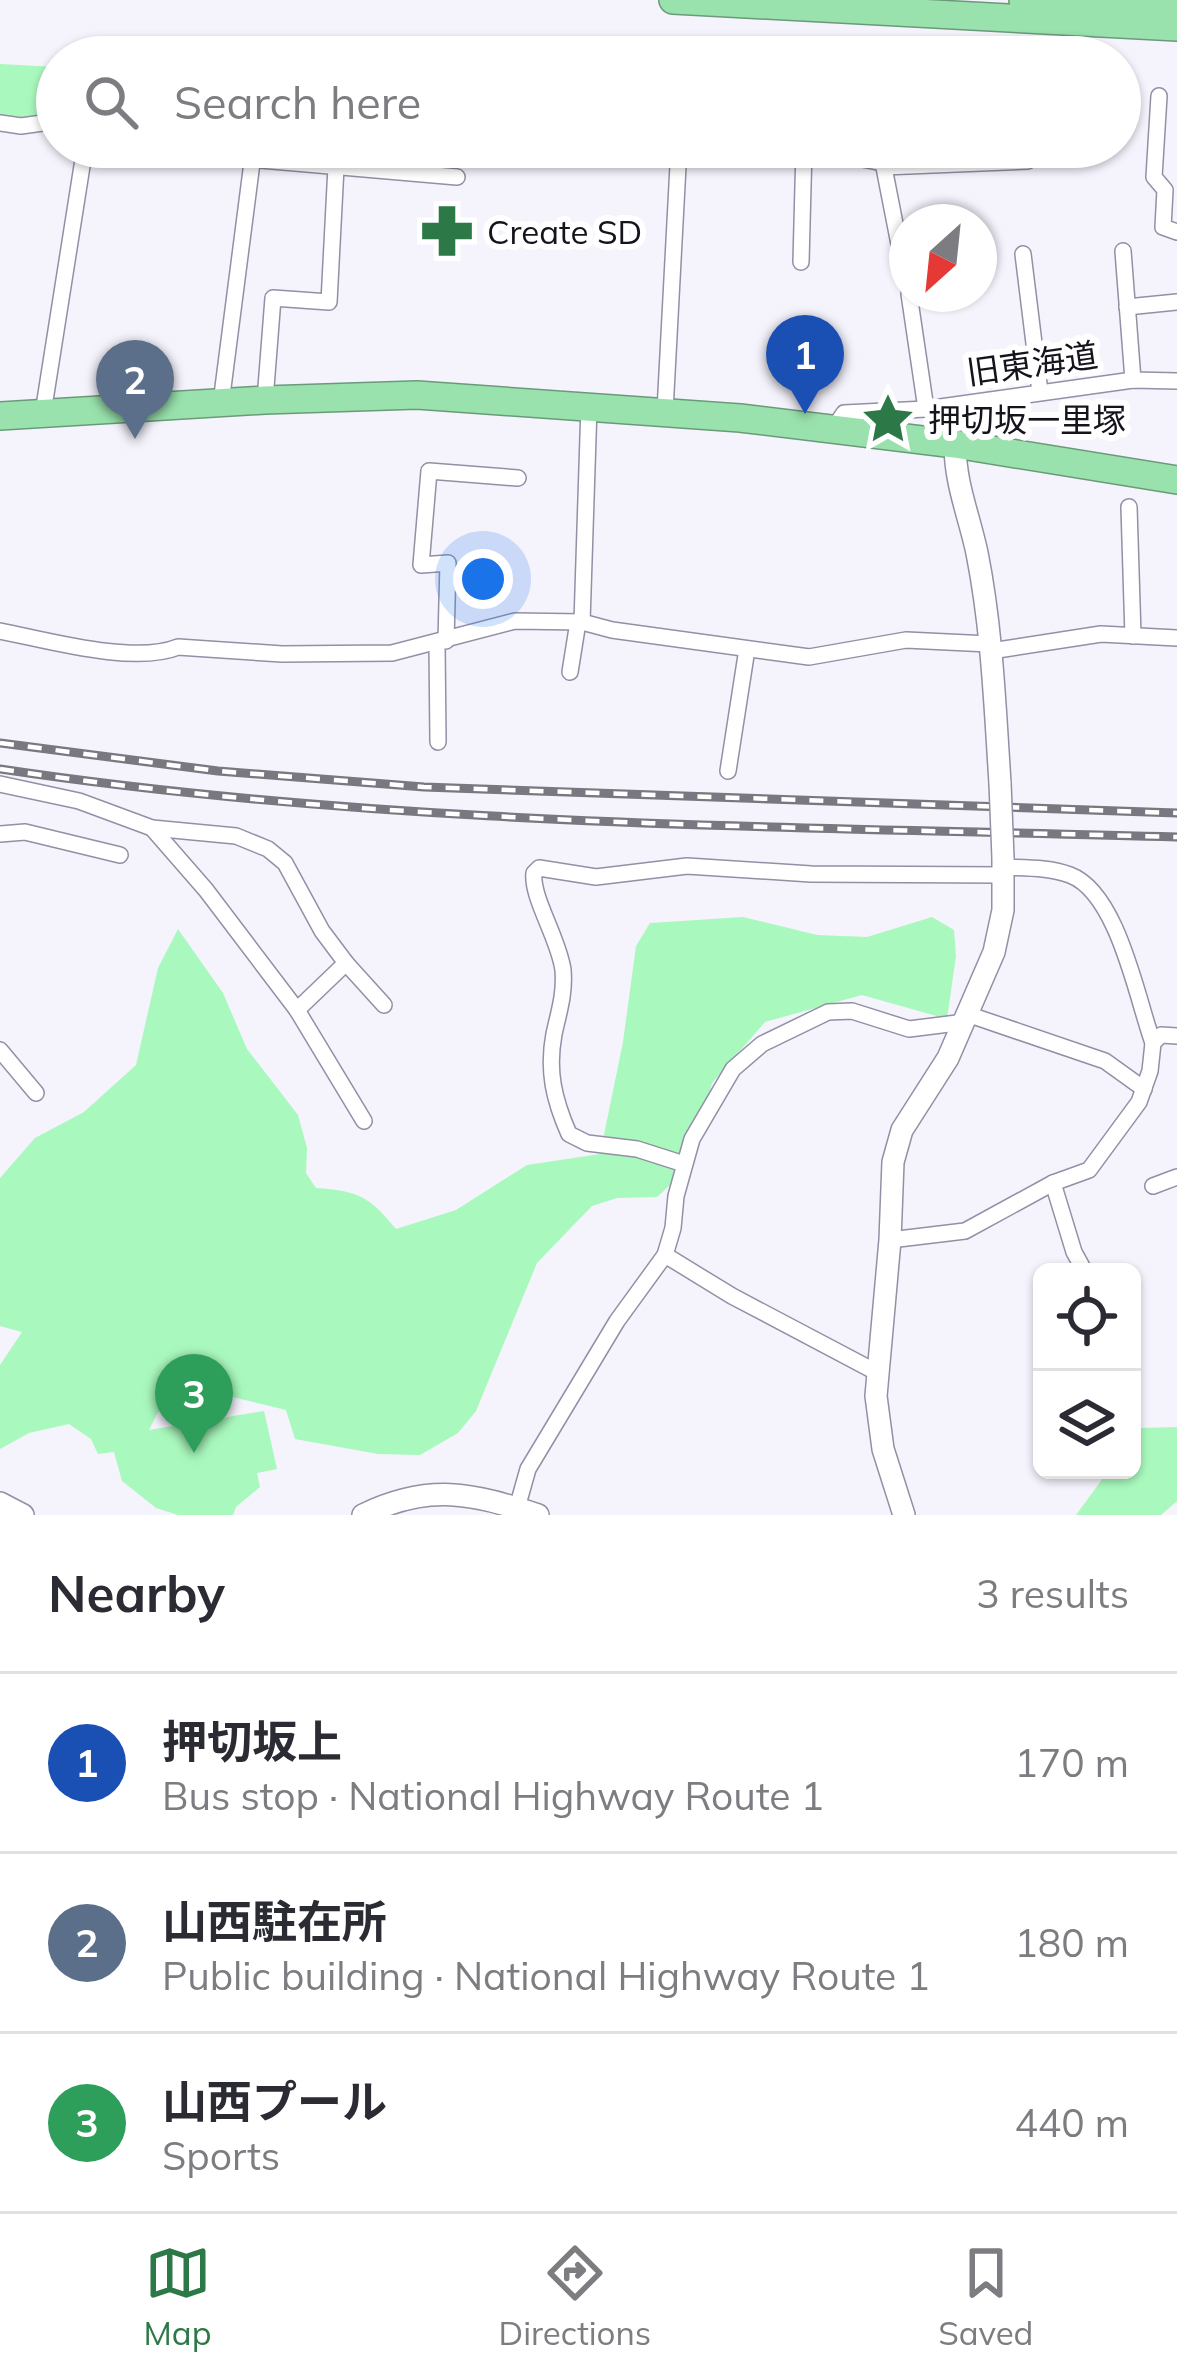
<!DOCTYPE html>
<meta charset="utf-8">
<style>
body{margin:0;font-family:Mulish,"Noto Sans JP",sans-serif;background:#f2f2f3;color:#2b2b33}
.controls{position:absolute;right:36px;bottom:36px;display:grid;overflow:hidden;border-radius:18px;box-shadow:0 3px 9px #0004}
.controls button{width:108px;height:108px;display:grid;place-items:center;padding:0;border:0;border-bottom:3px solid #e1e1e2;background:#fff;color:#2b2b33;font:60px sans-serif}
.compass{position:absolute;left:889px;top:204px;width:108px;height:108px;border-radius:50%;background:#fff;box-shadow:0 3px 9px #0004;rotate:207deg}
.you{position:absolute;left:483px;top:579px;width:42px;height:42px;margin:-30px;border:9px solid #fff;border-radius:50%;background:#1a73e8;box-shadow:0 0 0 18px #1a73e833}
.badge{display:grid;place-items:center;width:78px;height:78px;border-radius:50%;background:#2c7947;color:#fff;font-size:39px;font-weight:700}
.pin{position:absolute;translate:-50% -99px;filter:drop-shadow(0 3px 6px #0008)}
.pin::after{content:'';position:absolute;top:63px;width:42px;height:36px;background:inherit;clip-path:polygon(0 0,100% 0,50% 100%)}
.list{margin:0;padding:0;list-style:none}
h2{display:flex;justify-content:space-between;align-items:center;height:156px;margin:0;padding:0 48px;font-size:51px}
h2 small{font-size:39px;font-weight:400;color:#7c7c81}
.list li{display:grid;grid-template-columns:78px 1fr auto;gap:36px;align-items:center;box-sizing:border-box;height:180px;padding:0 48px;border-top:3px solid #e1e1e2}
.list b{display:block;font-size:45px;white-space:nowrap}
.list p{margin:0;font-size:39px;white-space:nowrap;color:#7c7c81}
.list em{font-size:39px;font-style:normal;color:#7c7c81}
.icon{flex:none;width:66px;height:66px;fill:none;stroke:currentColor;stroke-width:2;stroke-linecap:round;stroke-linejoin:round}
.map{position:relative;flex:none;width:1177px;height:1515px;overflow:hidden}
.search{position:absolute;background:#fff;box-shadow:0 3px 9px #0004;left:36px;right:36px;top:36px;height:132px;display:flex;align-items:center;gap:30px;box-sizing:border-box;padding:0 42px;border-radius:66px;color:#7c7c81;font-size:45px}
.sheet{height:696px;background:#fff}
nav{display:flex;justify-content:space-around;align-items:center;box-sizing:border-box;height:168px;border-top:3px solid #e1e1e2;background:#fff;font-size:33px;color:#7c7c81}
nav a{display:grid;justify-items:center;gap:6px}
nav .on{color:#2c7947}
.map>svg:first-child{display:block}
</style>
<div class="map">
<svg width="1177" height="1515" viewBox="0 0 1177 1515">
<rect width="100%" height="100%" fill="#f5f3fc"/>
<g fill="#a9f9be">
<polygon points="0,64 57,67 57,114 29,119 0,117"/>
<path d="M 743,917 L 817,935 L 867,937 L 932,917 L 954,930 L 956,956 L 947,1019 L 862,995 L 765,1022 L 712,1083 L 691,1166 L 657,1197 L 617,1198 L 592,1206 L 537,1263 L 476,1411 L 458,1433 L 420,1455 L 378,1454 L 295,1439 L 286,1410 L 233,1397 L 158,1412 L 149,1430 L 264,1411 L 277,1469 L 257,1473 L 260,1487 L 236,1507 L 233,1515 L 178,1515 L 156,1508 L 122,1481 L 114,1452 L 98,1454 L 91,1439 L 69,1424 L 29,1433 L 0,1449 L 0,1365 L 22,1332 L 0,1326 L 0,1178 L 35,1138 L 84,1112 L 136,1065 L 158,968 L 178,929 L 223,993 L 247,1049 L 298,1115 L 307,1148 L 306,1173 L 316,1188 C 358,1191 369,1196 396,1229 L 456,1210 L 527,1165 L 600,1154 L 623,1042 L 636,946 L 650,923 Z"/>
<polygon points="1177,1427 1177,1501 1161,1515 1076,1515 1109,1470 1132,1470 1132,1439 1140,1428"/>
</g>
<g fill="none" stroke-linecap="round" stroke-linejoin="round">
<g stroke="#938fa5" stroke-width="18">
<g id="street">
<polyline points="1159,96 1154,177 1165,190 1163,227 1177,232"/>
<polyline points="0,123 21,126 57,121"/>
<polyline points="769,147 804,148 883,163"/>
<polyline points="880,147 907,285"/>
<polyline points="250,159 457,177"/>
<polyline points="884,167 1028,161"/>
<polyline points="1123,251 1133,380"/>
<polyline points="1023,254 1040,392"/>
<polyline points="801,262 804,148"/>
<polyline points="909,294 926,409"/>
<polyline points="1127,307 1177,302"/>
<polyline points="265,400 273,298 329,302 336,167"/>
<polyline points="221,403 254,147"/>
<polyline points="665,411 679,147"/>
<polyline points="43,413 85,147"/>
<polyline points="833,429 844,413 926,409 1133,380 1177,381"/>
<polyline points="1129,507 1133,636"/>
<polyline points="582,622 589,406"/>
<path d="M 0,631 C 47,640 134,665 178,647 L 282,654 L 392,653 L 515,621 L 582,622 L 612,630 L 809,657 L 906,640 L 989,644"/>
<polyline points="446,641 448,563 421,565 429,471 518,478"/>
<polyline points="437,644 438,742"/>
<polyline points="991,651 1101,634 1177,638"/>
<polyline points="570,672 578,622"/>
<polyline points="728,771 747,649"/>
<polyline points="0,784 79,801 152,828 236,836 268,849 285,863 322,931 346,963 297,1010"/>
<polyline points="152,828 206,890 297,1010 364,1121"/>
<polyline points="0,834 25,832 120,855"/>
<path d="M 1003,867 C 1025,868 1049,867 1070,875 C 1118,893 1137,999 1153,1043"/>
<polyline points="346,963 384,1005"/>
<polyline points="967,1014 1105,1061 1144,1089"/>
<polyline points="0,1050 36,1093"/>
<path d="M 684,1164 L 637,1149 L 587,1143 L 569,1134 C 554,1100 547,1071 554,1034 C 559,1011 565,994 563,970 C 559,939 531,897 534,873 L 539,868 L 596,877 L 687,866 L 811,874 L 1003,875"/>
<polyline points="1053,1183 1074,1252 1085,1272"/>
<polyline points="1153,1186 1177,1177"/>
<polyline points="890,1240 965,1231 1053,1183 1089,1170 1139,1102 1150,1071 1153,1043 1161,1035 1177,1036"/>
<polyline points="665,1255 732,1296 876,1372"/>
<polyline points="517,1508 528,1469 617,1321 665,1255 673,1228 676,1196 692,1139 733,1069 762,1044 828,1012 852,1011 909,1029 965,1022"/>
</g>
</g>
<g stroke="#938fa5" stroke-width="24">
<g id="secondary">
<path d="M 955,444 C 955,484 969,515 977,553 C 992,628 995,707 1000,783"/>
<polyline points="0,1503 23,1515"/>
<path d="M 363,1515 C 429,1483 472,1493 538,1515"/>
<polyline points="904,1515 883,1449 876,1396 890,1240 893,1162 902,1130 948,1058 994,952 1003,910 1003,858"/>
</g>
</g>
<g stroke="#6b9a7a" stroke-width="30">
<g id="highway">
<polyline points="673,0 1177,27"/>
<polyline points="1023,0 1177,7"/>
<polyline points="0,416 265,400 417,395 740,418 955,444 1177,480"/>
</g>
</g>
<use href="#street" stroke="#fff" stroke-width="15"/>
<use href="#secondary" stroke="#fff" stroke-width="21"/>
<use href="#highway" stroke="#99e2ad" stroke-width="27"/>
<g stroke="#797780" stroke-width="9">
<g id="rail">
<polyline points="0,743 218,771 424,787 1177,813"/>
<path d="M 0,769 C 389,827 785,826 1177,837"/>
</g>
</g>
<use href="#rail" stroke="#fff" stroke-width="4.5" stroke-dasharray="14" stroke-linecap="butt"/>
<g stroke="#938fa5" stroke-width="24" stroke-linecap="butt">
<polyline id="secondary-bridge" points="1000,783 1003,858"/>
</g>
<use href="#secondary-bridge" stroke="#fff" stroke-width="21"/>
</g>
<defs>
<g id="pharmacy-bare" transform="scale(4.14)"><path d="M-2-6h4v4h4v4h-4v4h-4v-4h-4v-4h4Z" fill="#2c7947" stroke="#fff" stroke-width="2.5" paint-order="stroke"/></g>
<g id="sight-bare" transform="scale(4.14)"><path d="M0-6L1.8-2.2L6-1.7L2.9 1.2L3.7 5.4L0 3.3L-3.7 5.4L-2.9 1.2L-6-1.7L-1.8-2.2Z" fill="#2c7947" stroke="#fff" stroke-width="2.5" paint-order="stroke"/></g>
</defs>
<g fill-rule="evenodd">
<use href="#pharmacy-bare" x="447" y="231"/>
<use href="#sight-bare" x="888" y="419"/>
</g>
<g text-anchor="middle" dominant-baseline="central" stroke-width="12" stroke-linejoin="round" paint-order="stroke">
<g font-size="33" fill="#15131b" stroke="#fff" text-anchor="start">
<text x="487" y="231">Create SD</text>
<text x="928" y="419">押切坂一里塚</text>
</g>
<g font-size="33" fill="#15131b" stroke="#fff">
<text transform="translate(1032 363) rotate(-8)">旧東海道</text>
</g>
</g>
</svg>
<div class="controls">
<button><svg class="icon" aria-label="locate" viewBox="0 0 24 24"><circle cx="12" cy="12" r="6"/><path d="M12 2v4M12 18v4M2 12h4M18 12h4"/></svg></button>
<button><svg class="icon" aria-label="layers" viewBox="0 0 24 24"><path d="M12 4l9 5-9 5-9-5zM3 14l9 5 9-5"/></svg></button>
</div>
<svg class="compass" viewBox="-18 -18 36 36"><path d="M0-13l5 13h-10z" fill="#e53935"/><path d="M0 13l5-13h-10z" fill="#7c7c81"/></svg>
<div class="you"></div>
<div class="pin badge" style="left:805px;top:414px;background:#1a4fb4">1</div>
<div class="pin badge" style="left:135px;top:439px;background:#5c6f8a">2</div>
<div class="pin badge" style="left:194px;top:1453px;background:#2e9e5b">3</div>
<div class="search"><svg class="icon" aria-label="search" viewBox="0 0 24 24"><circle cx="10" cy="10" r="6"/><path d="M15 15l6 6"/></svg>Search here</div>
</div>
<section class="sheet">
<h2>Nearby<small>3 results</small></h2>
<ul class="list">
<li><span class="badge" style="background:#1a4fb4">1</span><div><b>押切坂上</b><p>Bus stop · National Highway Route 1</p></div><em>170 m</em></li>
<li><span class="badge" style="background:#5c6f8a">2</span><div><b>山西駐在所</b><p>Public building · National Highway Route 1</p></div><em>180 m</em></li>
<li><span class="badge" style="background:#2e9e5b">3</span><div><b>山西プール</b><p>Sports</p></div><em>440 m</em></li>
</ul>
</section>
<nav>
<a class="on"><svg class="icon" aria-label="map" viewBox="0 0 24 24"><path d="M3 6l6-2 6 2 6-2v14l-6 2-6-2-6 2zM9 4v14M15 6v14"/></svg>Map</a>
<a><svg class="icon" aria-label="directions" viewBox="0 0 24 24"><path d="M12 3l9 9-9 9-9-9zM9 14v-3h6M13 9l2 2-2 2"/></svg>Directions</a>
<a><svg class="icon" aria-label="saved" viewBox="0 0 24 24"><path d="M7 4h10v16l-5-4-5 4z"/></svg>Saved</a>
</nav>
